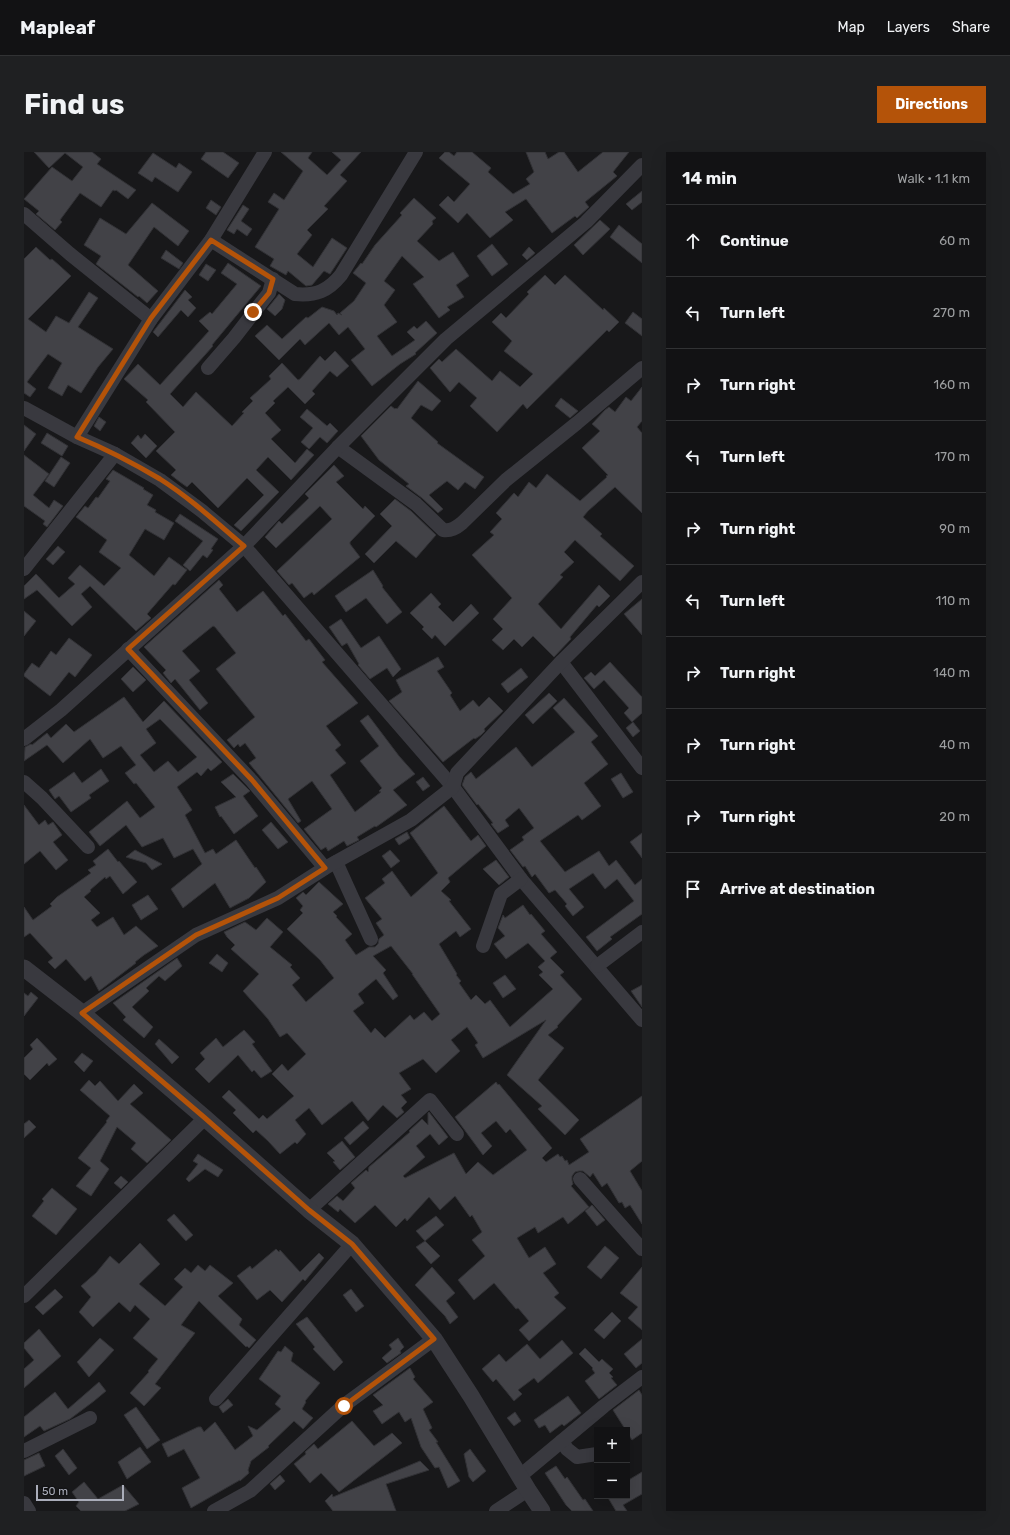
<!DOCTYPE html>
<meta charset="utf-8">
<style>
body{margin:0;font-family:Rubik,sans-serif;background:#1f2022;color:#f1f3f6}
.controls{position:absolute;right:12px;bottom:12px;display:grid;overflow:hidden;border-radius:0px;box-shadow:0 4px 16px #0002}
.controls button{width:36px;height:36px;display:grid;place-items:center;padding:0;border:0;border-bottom:1px solid #313234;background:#121214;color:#f1f3f6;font:20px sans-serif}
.scale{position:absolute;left:12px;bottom:10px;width:88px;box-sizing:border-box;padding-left:4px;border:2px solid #aaadba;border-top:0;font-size:11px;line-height:14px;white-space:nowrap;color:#aaadba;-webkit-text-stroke:3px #131315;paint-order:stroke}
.stop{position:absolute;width:12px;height:12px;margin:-9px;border:3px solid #b45309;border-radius:50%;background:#fff}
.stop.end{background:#b45309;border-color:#fff;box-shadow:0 1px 4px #0008}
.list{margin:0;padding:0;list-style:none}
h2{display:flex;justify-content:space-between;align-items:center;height:52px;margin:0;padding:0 16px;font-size:17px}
h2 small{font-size:13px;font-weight:400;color:#9c9ea0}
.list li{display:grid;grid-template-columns:26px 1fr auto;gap:12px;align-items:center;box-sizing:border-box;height:72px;padding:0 16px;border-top:1px solid #313234}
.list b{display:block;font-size:15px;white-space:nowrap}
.list em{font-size:13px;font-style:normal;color:#9c9ea0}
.icon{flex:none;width:22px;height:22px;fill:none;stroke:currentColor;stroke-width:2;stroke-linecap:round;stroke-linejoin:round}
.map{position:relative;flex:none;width:618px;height:1359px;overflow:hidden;border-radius:0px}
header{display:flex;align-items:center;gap:24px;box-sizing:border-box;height:56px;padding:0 20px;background:#121214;border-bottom:1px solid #313234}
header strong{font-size:19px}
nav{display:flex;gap:22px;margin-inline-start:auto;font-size:14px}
.intro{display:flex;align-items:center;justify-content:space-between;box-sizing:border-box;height:96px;padding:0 24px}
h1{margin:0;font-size:28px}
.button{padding:10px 18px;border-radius:0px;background:#b45309;color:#fff;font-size:14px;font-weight:700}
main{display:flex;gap:24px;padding:0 24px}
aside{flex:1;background:#121214;border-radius:0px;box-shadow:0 4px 16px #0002}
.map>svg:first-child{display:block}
</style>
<header>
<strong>Mapleaf</strong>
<nav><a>Map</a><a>Layers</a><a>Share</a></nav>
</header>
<div class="intro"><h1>Find us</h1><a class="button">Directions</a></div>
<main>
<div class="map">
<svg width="618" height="1359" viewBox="0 0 618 1359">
<rect width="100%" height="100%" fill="#18181a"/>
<g fill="#424247" stroke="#323236" fill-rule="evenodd">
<polygon points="10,0 68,0 77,7 73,12 112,38 104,47 92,38 91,39 89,38 77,55 56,41 36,68 38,70 31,78 12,62 15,59 0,47 28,15 48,29 59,15 41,1 25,16"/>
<polygon points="182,0 199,0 215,11 204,26 177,7"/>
<polygon points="257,0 288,0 284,6 303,23 317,8 308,0 337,0 316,23 323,29 300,54 304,57 283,78 288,83 273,102 289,115 308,86 323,96 306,122 300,119 288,133 282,134 264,119 262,123 246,114 250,107 231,95 255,57 244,50 250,41 260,48 279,19"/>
<polygon points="421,0 425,0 430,4 433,0 448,0 467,16 464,20 489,42 506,32 502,27 510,20 502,0 521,0 524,7 535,0 540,0 554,20 579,0 605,0 589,20 593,24 561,50 565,55 553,66 551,64 528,81 502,47 481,60 489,68 466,86 443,61 434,71 415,53 424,44 430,50 446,32 415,6"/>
<polygon points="129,1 152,16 155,11 168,20 154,40 131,25 128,30 114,21"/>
<polygon points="618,39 618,50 608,58 602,52"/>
<polygon points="390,46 412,66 408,69 409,72 393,89 415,109 429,100 445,124 432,133 440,145 423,155 426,158 415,166 389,132 400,125 378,104 360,129 371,138 360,153 373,170 353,184 368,204 391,188 383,180 390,174 393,177 402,169 413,181 391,201 392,202 376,212 348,234 327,208 341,197 324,175 315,183 305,171 281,193 276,187 255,208 231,184 243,173 258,187 282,165 284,166 298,155 310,159 313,163 314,161 318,163 316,161 330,149 342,131 329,121 337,111 338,112 351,93 378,63 376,61"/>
<polygon points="187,48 197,55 192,63 182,56"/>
<polygon points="128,51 165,79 154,94 130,75 104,113 134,139 123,151 115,144 114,145 72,112 77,104 60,93 76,66 102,82"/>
<polygon points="219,53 225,57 217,69 228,77 223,84 213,77 210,82 203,78"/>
<polygon points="576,68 586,77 559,103 550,93"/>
<polygon points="595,73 618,92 618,111 586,85"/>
<polygon points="468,92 484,112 468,124 453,104"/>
<polygon points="12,95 26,108 28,107 36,114 47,124 4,167 22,180 32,164 45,171 65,140 74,146 54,175 89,197 74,215 57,241 44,233 38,244 24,236 38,211 24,202 3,230 12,237 6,245 0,241 0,107"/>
<polygon points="505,95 511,101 503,108 498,103"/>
<polygon points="142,98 159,111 155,117 137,106"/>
<polygon points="204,111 237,134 188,193 189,194 146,242 159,255 172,240 208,274 220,261 218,260 229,249 226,246 247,227 245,224 258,211 274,228 276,227 296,204 301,209 311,199 325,214 313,225 306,219 288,239 291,242 281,252 264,235 249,249 251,251 241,261 257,278 247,287 271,311 283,297 290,303 267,328 244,305 232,318 255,340 217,379 210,373 240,343 223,326 194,356 168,330 163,335 156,330 147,323 152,318 132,299 151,280 122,250 124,248 100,227 114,212 136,233 185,179 175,169 186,160 188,162 213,132 197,121"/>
<polygon points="182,112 192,118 184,129 175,123"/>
<polygon points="521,123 531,133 541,123 579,158 580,156 595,170 585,180 583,178 503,257 499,252 473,280 446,254 453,246 435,230 426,240 406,216 415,207 418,210 432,197 468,229 476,219 496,235 509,222 480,199 488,189 468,170 477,161 482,166 505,142 503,140"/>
<polygon points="161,138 168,145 164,148 172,156 164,165 157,158 134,185 129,180"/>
<polygon points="255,142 261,148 258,157 251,164 243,157"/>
<polygon points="609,160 618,167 618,184 601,171"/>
<polygon points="394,229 417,249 408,259 397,253 387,266 414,290 413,291 460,325 451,337 441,330 434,338 423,329 405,343 419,357 414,361 398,346 382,334 385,332 355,308 337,284 367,254 371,257 372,256 373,257"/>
<polygon points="618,235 618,269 613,275 618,281 618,361 591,335 564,359 559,365 578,382 576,384 610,414 596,429 551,388 540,400 550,410 536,423 539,425 514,452 537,477 575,433 586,444 575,455 573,453 546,485 547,487 530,505 509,484 498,495 490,487 479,498 468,488 479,477 469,467 488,446 448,403 470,383 466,380 478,367 472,361 490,341 494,345 505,330 512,336 523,322 556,349 583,325 582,324 584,323 558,296 576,279 568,272 581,258 585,255 591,260 602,245 607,249"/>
<polygon points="537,246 554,259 546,266 531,254"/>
<polygon points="283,257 303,274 306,271 314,279 303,291 296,285 285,297 277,290 289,276 276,265"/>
<polygon points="75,265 82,270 76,279 70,274"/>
<polygon points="0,273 12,282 0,299"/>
<polygon points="23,281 44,294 38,304 17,291"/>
<polygon points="121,282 133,294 122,306 107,291 114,283 117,287"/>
<polygon points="0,303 25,322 9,343 25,356 30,348 39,354 23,375 19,372 21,369 0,354"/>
<polygon points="37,305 46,311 30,335 21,329"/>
<polygon points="310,313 320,324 312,330 339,357 341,354 351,364 326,390 326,392 336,405 290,443 288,440 280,446 268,431 265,433 253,419 308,367 296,354 252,396 241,385 255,369 258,372 285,346 281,342"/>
<polygon points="89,318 120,336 119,337 129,343 123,353 132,358 131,360 150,371 140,388 121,377 105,403 130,424 145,405 163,418 151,433 149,432 123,462 127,466 112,479 66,434 57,442 68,455 48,474 13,438 0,447 0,434 12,422 35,446 51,432 44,426 56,413 80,434 97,416 75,400 83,388 52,365 61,354 64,356 72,345 74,346 86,329 82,327"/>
<polygon points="371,347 387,359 412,383 392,406 372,389 350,411 341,402 368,374 356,362"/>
<polygon points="156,362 194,387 187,397 189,398 183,406 179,403 166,419 159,413 179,389 151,369"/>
<polygon points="34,394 41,400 29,413 22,407"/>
<polygon points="349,418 359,434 358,435 378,460 363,472 342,446 322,460 311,444"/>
<polygon points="195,428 199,433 195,437 213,460 239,439 259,464 261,462 282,489 285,487 301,508 298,510 334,551 302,574 317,593 311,598 322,611 306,623 331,660 357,640 355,639 358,636 336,609 355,594 336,569 344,563 375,604 391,622 369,638 383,653 352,675 351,674 333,685 335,688 323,694 320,689 304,699 302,695 297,698 280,677 308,657 288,629 264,647 277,669 274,671 225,611 232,606 221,591 216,595 214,592 210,596 203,588 231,565 192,517 212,501 191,475 189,474 158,499 176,519 165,528 184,551 176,558 151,527 147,531 139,521 142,518 120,495"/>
<polygon points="407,441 417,452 414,455 429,470 447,452 455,461 421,494 411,483 408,487 398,477 400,475 386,461"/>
<polygon points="618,447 618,483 600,462"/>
<polygon points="0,459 12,469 0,484"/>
<polygon points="317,467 337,496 355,484 377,517 369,525 363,516 346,527 334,513 335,512 323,491 318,494 305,475"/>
<polygon points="45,486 68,503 51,525 45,520 26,544 0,524 0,522 8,511 15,516 27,499 32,503"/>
<polygon points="414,505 420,515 413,519 428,541 426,543 436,559 449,548 455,555 465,545 479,559 460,577 461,579 457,583 451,587 450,586 419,610 365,549 378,540 372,528"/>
<polygon points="586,510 618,545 618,561 608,570 600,561 605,556 580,528 570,537 560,526 567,520 571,524"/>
<polygon points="109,515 122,528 109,540 97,527"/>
<polygon points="497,516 504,525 484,541 477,532"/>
<polygon points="525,541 533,549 509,572 501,563"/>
<path d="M 100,545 L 119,570 L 140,549 L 198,610 L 187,619 L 184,616 L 177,624 L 173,620 L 153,635 L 168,658 L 161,663 L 181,701 L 189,697 L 192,702 L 212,688 L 231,716 L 232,715 L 242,730 L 225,746 L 206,756 L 191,731 L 159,756 L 147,737 L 178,712 L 169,697 L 150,706 L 139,686 L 118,695 L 102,673 L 76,694 L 65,680 L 103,649 L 116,666 L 131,655 L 112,631 L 110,632 L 101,621 L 112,613 L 97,594 L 79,606 L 66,587 L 39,611 L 23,593 L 0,609 L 1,595 L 7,592 L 8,593 L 23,581 L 27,586 L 42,572 L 50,580 ZM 136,567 L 173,605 L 154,620 L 144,609 L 130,620 L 116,603 L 132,591 L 122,577 Z"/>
<polygon points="540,546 574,584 567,590 584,612 560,631 577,654 558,668 554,663 516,689 541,720 575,699 585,714 592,708 611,733 618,727 618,762 586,785 588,787 573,799 562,785 610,749 593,727 581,737 569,721 545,737 560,755 549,764 541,754 543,752 531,738 525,741 511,722 508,725 501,714 499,715 486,698 500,688 498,685 510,676 495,656 481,668 485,674 474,681 467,672 469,671 454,652 453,653 438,633 441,625 447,620 452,627 492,595 508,615 551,580 529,556"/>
<polygon points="609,570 616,579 609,585 602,576"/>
<polygon points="77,617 85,629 65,643 67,646 47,660 35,644 31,647 25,638 50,620 58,631"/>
<polygon points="597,621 609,640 599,646 587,627"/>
<polygon points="209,622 226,639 219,644 234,664 210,682 197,664 196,665 191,655 212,645 197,630"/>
<polygon points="399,625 406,634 399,639 392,630"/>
<polygon points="0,653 15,673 21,668 24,673 29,670 38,683 29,690 44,708 32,718 16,699 0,712"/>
<path d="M 420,654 L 447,689 L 454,683 L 462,694 L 424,726 L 426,730 L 417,739 L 427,748 L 425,749 L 447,777 L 436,785 L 432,779 L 415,792 L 433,822 L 432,823 L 437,829 L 435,831 L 447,848 L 452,843 L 461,852 L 466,848 L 486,875 L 529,837 L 515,823 L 519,820 L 514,815 L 521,809 L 504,791 L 482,807 L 470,792 L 481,784 L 474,776 L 479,763 L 481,766 L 499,753 L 506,763 L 507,762 L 521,779 L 517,782 L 533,800 L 526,806 L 540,820 L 536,823 L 558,847 L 533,874 L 534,875 L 524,883 L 540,896 L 514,928 L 555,968 L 541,983 L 514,957 L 518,954 L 483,923 L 522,868 L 459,906 L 451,893 L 454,891 L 443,875 L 427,888 L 436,899 L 412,921 L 399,907 L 375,921 L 387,937 L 377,943 L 383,950 L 377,956 L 380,960 L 373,966 L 359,953 L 344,969 L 328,949 L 298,973 L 285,956 L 271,968 L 282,982 L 273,992 L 271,990 L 256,1002 L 244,989 L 232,978 L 229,981 L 209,961 L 212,958 L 198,945 L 205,938 L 235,967 L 239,963 L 243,967 L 270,944 L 248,922 L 258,912 L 264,919 L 282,902 L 263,881 L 256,885 L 244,867 L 219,839 L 235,822 L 207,797 L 211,793 L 203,785 L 200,780 L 221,770 L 232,778 L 243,766 L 259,780 L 246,795 L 268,813 L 266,815 L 276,826 L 268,833 L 282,850 L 310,826 L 296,808 L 263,777 L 279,761 L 276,758 L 279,754 L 272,746 L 279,740 L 282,743 L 295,730 L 319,752 L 309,760 L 313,764 L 312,765 L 328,782 L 321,788 L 332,803 L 345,795 L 351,795 L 354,792 L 355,787 L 360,783 L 352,771 L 358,767 L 341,746 L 361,731 L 358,727 L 368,719 L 387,745 L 414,721 L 386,681 ZM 367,794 L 389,822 L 388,822 L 416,862 L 408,869 L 400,860 L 390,868 L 386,863 L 361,886 L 351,876 L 347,881 L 329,859 L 340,851 L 334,842 L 352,827 L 369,848 L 374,844 L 359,821 L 362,818 L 349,804 Z"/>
<polygon points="247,670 264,690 254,697 238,678"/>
<polygon points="383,680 386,686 375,693 371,687"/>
<polygon points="618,681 618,706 606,690"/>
<polygon points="84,697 94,710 95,709 113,730 99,742 86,724 82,727 81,725 66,738 67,739 60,745 76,761 67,768 73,775 89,765 100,783 112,774 134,794 120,803 111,810 112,811 75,839 67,824 61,829 42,807 31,817 24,810 29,806 6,781 0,785 0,755 9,768 28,754 26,752 33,745 67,721 64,718 72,713 69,709"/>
<polygon points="111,698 138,712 128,718 122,711 102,705"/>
<polygon points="366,698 376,709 367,716 358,704"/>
<polygon points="472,708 485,725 475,733 459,717"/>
<polygon points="124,743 134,757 117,768 108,753"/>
<polygon points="193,802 204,811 198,820 185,811"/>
<polygon points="153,806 158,814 141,829 135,824 122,836 125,839 108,855 129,875 120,886 99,868 102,865 89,851"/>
<polygon points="481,823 492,837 479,846 469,831"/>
<polygon points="618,833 618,855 607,839"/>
<polygon points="7,840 14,846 0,864 0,841 4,844"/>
<polygon points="220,878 231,890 228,892 248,919 237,926 230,918 228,920 214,903 185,931 171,917 181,907 176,901 192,886 199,895"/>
<polygon points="13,886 33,907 25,914 23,911 6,928 0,922 0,906 9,897 6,893"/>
<polygon points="135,887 155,905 148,912 131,892"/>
<polygon points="58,901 69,909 60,920 50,910"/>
<polygon points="65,928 71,934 76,929 94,949 110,932 119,941 106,952 147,988 123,1011 107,997 112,991 93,975 76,1009 85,1017 67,1044 52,1034 67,1016 54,1006 83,970 82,969 86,964 56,938"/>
<polygon points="472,930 474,933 475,932 528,996 518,1006 522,1010 534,1002 536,1005 538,1004 541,1009 543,1008 545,1013 565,1000 556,987 618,944 618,1009 606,1019 618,1039 618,1072 606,1053 601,1056 598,1050 595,1051 583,1031 578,1035 569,1021 566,1025 559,1019 555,1019 551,1020 548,1024 548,1028 549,1032 547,1034 565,1055 544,1072 539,1065 514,1081 511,1075 493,1086 505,1106 521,1095 532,1112 519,1121 535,1141 530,1145 542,1156 505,1189 495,1178 505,1169 494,1156 492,1157 470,1131 450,1148 434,1128 461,1104 448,1088 458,1080 448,1063 446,1065 431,1044 416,1058 405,1045 383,1069 381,1066 372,1075 351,1053 331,1071 316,1057 314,1060 304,1052 313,1044 319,1049 331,1036 327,1031 342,1018 344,1020 345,1015 386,980 385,979 398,967 404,973 404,961 405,960 424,985 415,993 406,982 392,994 401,1005 379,1024 381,1026 430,1001 442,1022 454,1010 469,1023 503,998 486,977 482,981 472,969 457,981 468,994 459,1003 431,965"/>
<polygon points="5,968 12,975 0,986 0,972"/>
<polygon points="339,969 345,976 326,993 320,986"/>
<polygon points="318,989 331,1005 316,1018 309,1010 311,1009 303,1001"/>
<polygon points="174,1002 199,1018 194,1025 181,1017 165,1030 162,1027 174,1012 169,1009"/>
<polygon points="97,1024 104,1030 97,1037 90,1031"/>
<polygon points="28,1036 53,1057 32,1083 8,1064 20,1049 18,1047"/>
<polygon points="568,1053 581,1068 573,1074 561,1059"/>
<polygon points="150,1062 169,1083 162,1089 143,1068"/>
<polygon points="412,1064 420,1073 401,1089 416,1104 407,1112 392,1095 401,1089 392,1079"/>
<polygon points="116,1091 136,1112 115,1132 141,1154 159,1135 150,1127 161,1116 167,1121 174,1113 181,1119 186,1113 209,1131 194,1144 218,1167 215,1173 232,1188 225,1196 223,1194 222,1195 175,1149 157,1173 171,1181 131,1232 137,1236 120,1254 106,1241 125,1220 124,1219 134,1207 109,1186 126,1167 111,1153 106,1160 95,1150 69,1175 55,1160 67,1145 57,1134 72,1121 86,1104 95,1112"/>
<polygon points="581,1094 595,1106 577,1127 563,1115"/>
<polygon points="252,1097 255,1100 256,1098 276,1120 295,1101 300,1106 281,1129 279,1127 258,1150 246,1138 233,1148 213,1124 226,1114 228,1117"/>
<polygon points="408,1115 431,1141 422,1149 434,1165 426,1172 421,1164 391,1133"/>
<polygon points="618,1115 618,1178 604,1166 614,1155 596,1141"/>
<polygon points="31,1137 39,1145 19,1163 11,1155"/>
<polygon points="327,1137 340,1154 332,1160 319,1143"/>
<polygon points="588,1160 597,1169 580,1187 570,1178"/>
<polygon points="283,1165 319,1210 310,1219 289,1197 291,1195 272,1172"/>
<polygon points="15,1177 37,1204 0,1236 0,1217 10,1208 0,1196 0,1191"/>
<polygon points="76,1186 90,1198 65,1225 53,1210"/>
<polygon points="374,1186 380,1195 376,1199 377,1201 363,1211 358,1206 368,1197 365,1193"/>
<polygon points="618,1187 618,1211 612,1216 600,1202"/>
<polygon points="538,1188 549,1201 514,1231 510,1226 494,1238 498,1242 490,1249 472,1227 469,1230 458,1217 475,1202 482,1210 503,1192 516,1207"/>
<polygon points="261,1194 269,1201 267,1209 296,1231 281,1249 282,1250 278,1257 289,1266 279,1277 270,1269 244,1294 245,1295 227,1309 224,1318 225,1321 216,1329 216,1328 167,1356 158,1336 176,1326 160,1297 144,1305 138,1292 174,1275 177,1275 180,1280 191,1270 211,1298 229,1284 224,1274 233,1278 257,1257 251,1252 257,1244 235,1227 254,1199 257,1200"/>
<polygon points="561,1196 575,1210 578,1207 589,1217 585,1221 589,1225 587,1226 593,1233 575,1247 561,1229 571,1221 568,1217 569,1216 555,1202"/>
<polygon points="386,1216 391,1225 389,1227 409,1250 399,1257 408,1276 405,1278 414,1290 412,1290 436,1329 424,1336 415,1315 411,1316 397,1295 387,1266 381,1270 375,1260 358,1272 349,1259 359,1253 349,1243"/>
<polygon points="75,1230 82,1239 70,1249 46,1267 20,1279 16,1274 0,1285 0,1265 31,1240 44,1257"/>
<polygon points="615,1238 618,1243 618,1281 608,1288 589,1258"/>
<polygon points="544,1244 557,1261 540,1274 538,1272 526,1281 521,1273 515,1276 510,1268"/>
<polygon points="204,1247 209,1253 199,1261 195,1255"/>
<polygon points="112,1255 136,1288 123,1297 100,1263"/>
<polygon points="491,1260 497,1269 490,1274 483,1266"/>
<polygon points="328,1269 350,1294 368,1281 378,1291 315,1340 297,1321 286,1331 270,1312 282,1302 281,1300 290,1292 294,1297"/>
<polygon points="116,1295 127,1310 103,1327 94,1310"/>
<polygon points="39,1297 53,1316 45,1323 31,1304"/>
<polygon points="446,1297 462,1319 449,1330 445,1325 440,1302"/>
<polygon points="15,1301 21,1314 0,1324 0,1308"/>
<polygon points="396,1309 405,1318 362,1332 372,1359 309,1359 301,1349 308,1342 309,1345"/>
<polygon points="532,1314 541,1327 543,1325 559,1348 561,1347 569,1359 548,1359 542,1353 521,1321"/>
<polygon points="618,1320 618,1342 599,1353 603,1359 592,1359 583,1344 603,1344 603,1329"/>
<polygon points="256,1323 261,1329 251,1338 246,1332"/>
<polygon points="60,1330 74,1347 99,1333 115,1352 101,1359 57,1359 52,1354 55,1350 48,1340"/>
</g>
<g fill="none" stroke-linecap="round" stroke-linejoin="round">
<g stroke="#39393f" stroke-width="14">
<polyline points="0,62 46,102 127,167"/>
<path d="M 187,88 L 271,142 C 292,144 304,139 317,123 L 392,0"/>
<polyline points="184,216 210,186 237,151 245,141 249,127"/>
<polyline points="0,256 53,285 91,302 136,328 178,359 220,394 429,635 497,727 618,868"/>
<polyline points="53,285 127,167 187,88 241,0"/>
<path d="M 314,295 L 392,352 L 419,378 C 427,379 432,376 438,371 L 482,328 L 553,271 L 618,216"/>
<polyline points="0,417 91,302"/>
<polyline points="104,497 228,629 301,716"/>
<polyline points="537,510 618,616"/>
<polyline points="0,587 37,558 220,394 314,295 422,187 562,70 618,13"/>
<polyline points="0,630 18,646 64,695"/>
<polyline points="312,710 347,787"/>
<polyline points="459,794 477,742 497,727"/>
<polyline points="573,814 618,780"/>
<polyline points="58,861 172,783 254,746 301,716 387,668 429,635 433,621 537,510 618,430"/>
<polyline points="556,1027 618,1097"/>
<polyline points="285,1058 406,948 433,982"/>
<polyline points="0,1144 181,966"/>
<polyline points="192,1247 328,1092"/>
<polyline points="538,1289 543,1297 553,1305 573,1302"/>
<polyline points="0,1299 66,1266"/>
<polyline points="496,1324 580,1254 618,1225"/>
<polyline points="0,1351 5,1359"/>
<polyline points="190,1359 226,1339 319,1254 410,1187"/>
<polyline points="472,1359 504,1338"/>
</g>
<polyline stroke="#39393f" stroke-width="17" points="0,816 58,861 181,966 285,1058 328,1092 410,1187 447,1244 504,1338 518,1359"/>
</g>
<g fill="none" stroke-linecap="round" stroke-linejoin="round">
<path stroke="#b45309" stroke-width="5" d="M 229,160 L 245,141 L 249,127 L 187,88 L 127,166 L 53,285 C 82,297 109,311 136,327 C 166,346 193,371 220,394 L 104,497 L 228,628 L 301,716 L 254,746 L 172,783 L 58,861 L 181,966 L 285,1058 L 328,1092 L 410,1187 L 320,1254"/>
</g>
</svg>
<div class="controls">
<button>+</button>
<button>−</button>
</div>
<div class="scale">50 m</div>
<div class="stop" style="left:320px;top:1254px"></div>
<div class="stop end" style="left:229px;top:160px"></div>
</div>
<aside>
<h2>14 min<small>Walk · 1.1 km</small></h2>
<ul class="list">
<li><svg class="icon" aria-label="ahead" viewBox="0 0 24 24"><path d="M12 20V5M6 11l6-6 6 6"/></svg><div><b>Continue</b></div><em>60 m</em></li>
<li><svg class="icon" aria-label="left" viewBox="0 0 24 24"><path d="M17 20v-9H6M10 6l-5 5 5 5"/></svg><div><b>Turn left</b></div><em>270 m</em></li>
<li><svg class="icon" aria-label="right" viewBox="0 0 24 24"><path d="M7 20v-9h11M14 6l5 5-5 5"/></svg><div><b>Turn right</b></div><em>160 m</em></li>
<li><svg class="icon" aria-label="left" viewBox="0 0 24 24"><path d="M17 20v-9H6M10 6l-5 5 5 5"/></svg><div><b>Turn left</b></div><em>170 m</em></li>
<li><svg class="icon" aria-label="right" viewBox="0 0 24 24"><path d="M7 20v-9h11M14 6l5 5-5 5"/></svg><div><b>Turn right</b></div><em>90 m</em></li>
<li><svg class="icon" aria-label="left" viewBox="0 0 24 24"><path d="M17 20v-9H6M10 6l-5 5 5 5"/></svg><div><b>Turn left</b></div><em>110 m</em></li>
<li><svg class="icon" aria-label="right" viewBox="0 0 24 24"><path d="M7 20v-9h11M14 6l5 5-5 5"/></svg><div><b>Turn right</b></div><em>140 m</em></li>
<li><svg class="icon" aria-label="right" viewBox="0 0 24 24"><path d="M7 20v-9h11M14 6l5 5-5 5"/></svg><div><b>Turn right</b></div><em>40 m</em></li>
<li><svg class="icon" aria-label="right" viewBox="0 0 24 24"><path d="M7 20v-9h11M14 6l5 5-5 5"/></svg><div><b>Turn right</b></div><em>20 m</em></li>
<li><svg class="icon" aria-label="arrive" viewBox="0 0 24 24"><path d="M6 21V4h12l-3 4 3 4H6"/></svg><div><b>Arrive at destination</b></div></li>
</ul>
</aside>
</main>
